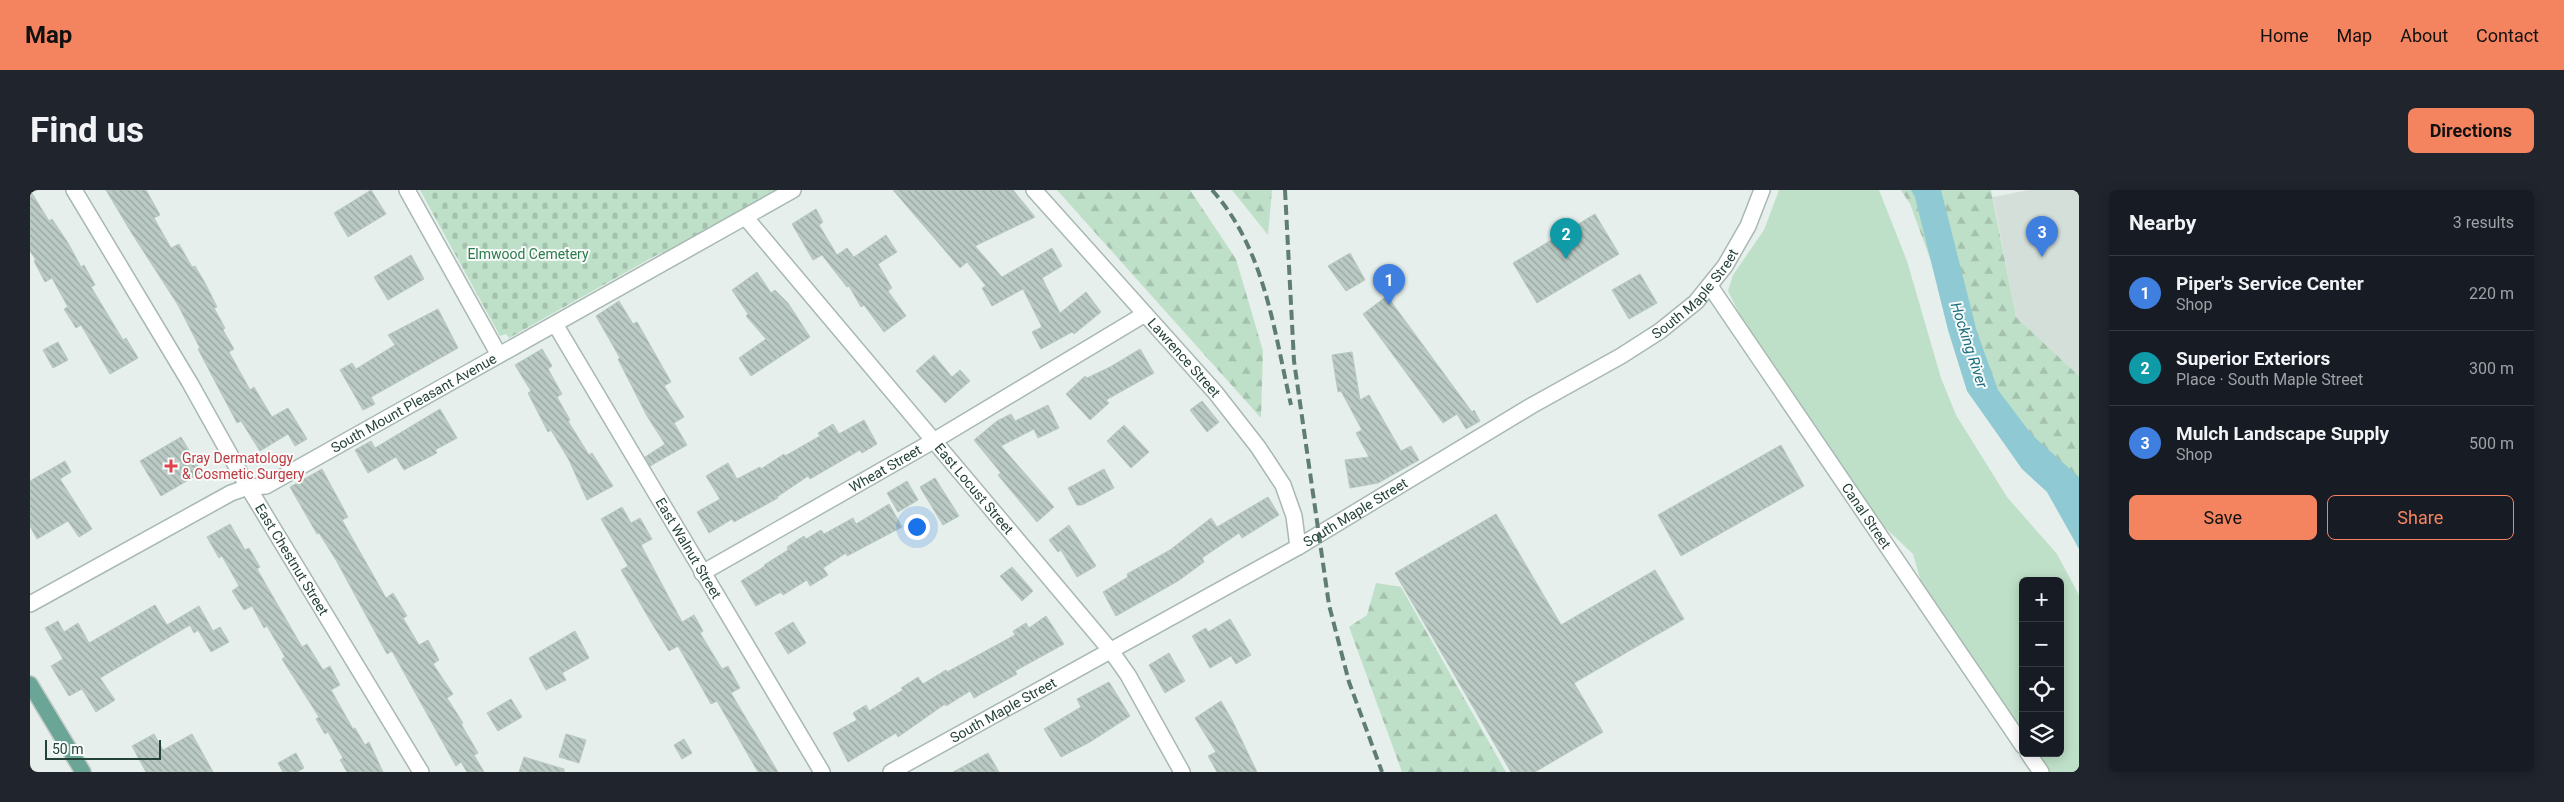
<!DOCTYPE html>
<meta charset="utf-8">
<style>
body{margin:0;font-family:Roboto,sans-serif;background:#20242c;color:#f1f3f6}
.controls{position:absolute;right:15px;bottom:15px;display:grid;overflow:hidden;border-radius:8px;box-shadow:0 2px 12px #0003}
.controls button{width:45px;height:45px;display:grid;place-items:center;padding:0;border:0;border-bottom:1px solid #363941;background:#171b24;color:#f1f3f6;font:25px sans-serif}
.scale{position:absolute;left:15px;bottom:12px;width:116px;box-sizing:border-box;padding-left:5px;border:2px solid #24423a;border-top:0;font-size:14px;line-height:18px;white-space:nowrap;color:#24423a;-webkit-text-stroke:4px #f7fbf9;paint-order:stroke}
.you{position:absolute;left:886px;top:336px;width:18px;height:18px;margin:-12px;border:4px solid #fff;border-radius:50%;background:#1a73e8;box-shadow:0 0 0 8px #1a73e833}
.badge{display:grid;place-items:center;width:32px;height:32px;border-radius:50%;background:#f4845f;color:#fff;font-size:16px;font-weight:700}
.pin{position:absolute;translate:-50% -41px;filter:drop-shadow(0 1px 2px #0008)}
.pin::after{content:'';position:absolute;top:26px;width:18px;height:15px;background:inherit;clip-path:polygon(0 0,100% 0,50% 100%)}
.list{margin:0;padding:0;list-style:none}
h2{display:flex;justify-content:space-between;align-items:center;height:65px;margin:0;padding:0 20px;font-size:21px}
h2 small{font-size:16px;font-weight:400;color:#9ea1a6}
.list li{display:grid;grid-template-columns:32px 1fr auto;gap:15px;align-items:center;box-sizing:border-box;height:75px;padding:0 20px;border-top:1px solid #363941}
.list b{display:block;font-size:19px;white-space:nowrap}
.list p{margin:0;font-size:16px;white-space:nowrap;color:#9ea1a6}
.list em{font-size:16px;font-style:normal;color:#9ea1a6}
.actions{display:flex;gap:10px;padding:15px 20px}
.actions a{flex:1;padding:11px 0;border:1px solid #f4845f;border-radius:8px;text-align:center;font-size:18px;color:#f4845f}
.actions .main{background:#f4845f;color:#111}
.icon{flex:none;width:28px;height:28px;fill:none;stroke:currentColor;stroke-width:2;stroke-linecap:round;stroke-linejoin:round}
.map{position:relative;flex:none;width:2049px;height:582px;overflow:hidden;border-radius:8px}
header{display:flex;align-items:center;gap:30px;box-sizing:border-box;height:70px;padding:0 25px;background:#f4845f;color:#111}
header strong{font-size:24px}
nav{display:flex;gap:28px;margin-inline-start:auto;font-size:18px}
.intro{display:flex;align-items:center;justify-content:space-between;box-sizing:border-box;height:120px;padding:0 30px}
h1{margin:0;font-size:35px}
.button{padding:12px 22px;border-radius:8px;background:#f4845f;color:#111;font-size:18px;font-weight:700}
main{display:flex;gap:30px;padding:0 30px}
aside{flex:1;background:#171b24;border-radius:8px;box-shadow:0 2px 12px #0003}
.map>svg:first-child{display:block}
</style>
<header>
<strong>Map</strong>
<nav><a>Home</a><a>Map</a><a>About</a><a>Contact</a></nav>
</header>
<div class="intro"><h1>Find us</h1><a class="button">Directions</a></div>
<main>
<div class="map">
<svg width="2049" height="582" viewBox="0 0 2049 582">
<defs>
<pattern id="forest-firs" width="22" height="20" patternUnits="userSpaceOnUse" patternTransform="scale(1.25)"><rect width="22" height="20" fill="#bfe0c8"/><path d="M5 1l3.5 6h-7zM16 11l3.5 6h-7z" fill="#a4c1ad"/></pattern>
<pattern id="cemetery-stones" width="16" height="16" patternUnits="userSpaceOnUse" patternTransform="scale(1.25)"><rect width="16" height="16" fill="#bfe0c8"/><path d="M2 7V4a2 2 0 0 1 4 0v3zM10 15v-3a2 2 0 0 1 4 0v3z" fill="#a4c1ad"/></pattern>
<pattern id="building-back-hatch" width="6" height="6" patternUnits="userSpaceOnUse" patternTransform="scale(1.25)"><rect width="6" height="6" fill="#bbcac4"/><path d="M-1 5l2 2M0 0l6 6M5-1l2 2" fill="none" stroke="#98a6a0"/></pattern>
</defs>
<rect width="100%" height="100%" fill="#e6efeb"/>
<polygon fill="#d4dfda" points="1999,0 2049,0 2049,186 1986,127 1963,7"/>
<polygon fill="#bfe0c8" points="1749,0 1849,0 1877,71 1911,188 1926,225 1977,307 2027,364 2049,405 2049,582 2019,582 2006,563 2030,563 2030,391 1993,391 1993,543 1892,395 1883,364 1844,327 1712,129 1698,101 1703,85 1734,40"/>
<g fill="url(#forest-firs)">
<polygon points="1027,0 1160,0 1206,69 1233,161 1231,228"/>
<polygon points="1202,0 1242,0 1238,45"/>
<polygon points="1871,0 1961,0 1986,127 2049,186 2049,333 1952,210 1880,14"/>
<polygon points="1346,393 1371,397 1476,582 1372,582 1319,437 1337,425"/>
</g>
<polygon fill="url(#cemetery-stones)" points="390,0 751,0 636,65 631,63 623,67 479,148 476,144 470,146"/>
<polygon fill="#8ec9d4" points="1881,0 1911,0 1947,142 1968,200 2002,245 2049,287 2049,359 2017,302 1992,279 1937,201 1918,140 1885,7"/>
<g fill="url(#building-back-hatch)" stroke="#b8c9c2">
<polygon points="0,0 19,31 22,29 38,53 51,77 54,75 65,95 61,97 75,120 93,150 96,148 108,168 80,184 51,135 46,138 34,119 38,117 22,88 15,92 4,71 6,70 0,61"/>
<polygon points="76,0 116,0 130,25 124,28 141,58 149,54 162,77 165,76 175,93 187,117 184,118 195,138 193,140 204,159 199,162 220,200 224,197 242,227 258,218 277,249 265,256 258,244 230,261 211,231 207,233 168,159 170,158 148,115 101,42"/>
<polygon points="341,0 356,24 318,47 304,23"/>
<polygon points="863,0 983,0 1005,27 945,56 972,87 1022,58 1032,76 1012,88 1030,123 1056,102 1071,122 1044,144 1042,142 1011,159 1002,142 1012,137 993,99 962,116 952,98 956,96 937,72 930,78"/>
<polygon points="786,19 793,32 789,35 807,65 817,58 824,67 856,45 867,62 848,74 862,98 858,101 876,126 854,142 834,115 831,117 819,96 817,97 792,65 783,70 762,34"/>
<polygon points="1565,24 1589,64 1507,113 1483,73"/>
<polygon points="1320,63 1335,90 1316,101 1298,76"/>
<polygon points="381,65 394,89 358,110 344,87"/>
<polygon points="727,82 741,103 745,100 758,113 780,147 721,186 709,168 736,149 716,126 718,124 702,100"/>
<polygon points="1610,84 1627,113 1599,129 1582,100"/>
<polygon points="1357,106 1442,222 1444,220 1450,231 1436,239 1427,224 1413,233 1333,124"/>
<polygon points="589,111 603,134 607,132 641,192 634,196 654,227 644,233 657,255 620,276 615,267 635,254 617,226 588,169 590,168 566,126"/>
<polygon points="408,119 428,158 341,207 345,214 333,220 310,180 322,173 326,179 365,155 358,145"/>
<polygon points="28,152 38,170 23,178 13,160"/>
<polygon points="512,159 522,176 518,179 532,204 527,207 540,230 538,231 559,265 562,263 583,296 557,310 539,270 521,240 518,242 498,203 501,201 485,175"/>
<polygon points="1110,159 1124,183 1076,210 1079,213 1060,230 1036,204 1055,186 1057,188 1080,177"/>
<polygon points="1322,162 1330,210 1339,205 1371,261 1381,256 1389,270 1348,293 1320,298 1315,270 1339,267 1326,243 1332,240 1311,201 1308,202 1302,165"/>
<polygon points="904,165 922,187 930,180 940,191 915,213 886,181"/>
<polygon points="1172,211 1189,232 1177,242 1160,220"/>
<polygon points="1018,215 1029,238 1008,248 1004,239 971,256 1024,317 1007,332 968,285 971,283 944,250 967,231 981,224 985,231"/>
<polygon points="410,219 427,248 405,260 407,263 374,280 366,267 338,283 325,260 341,251 345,258"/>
<polygon points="834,230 847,254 832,263 830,260 780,289 778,286 747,307 748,308 704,332 702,329 679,343 667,322 690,309 676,286 698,273 707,289 730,277 731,279 754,264 755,266 790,246 788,243 803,234 809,244"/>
<polygon points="1094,235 1119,262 1101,278 1077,251"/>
<polygon points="151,247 172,282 131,306 110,271"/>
<polygon points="1751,255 1774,296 1651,366 1628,325"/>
<polygon points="35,271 41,282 30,289 62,339 49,347 38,331 7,349 0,336 0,291"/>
<polygon points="292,279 318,327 312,330 356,408 363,403 377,426 373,428 389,455 398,450 409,470 403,474 423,504 417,508 433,533 431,534 448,563 444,565 454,582 437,582 431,572 426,576 362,461 357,464 306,370 289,343 287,344 260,297"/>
<polygon points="1074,279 1084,298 1052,315 1047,315 1038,298"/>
<polygon points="905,288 929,326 913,335 890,297"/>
<polygon points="877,291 888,310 868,322 857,303"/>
<polygon points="1238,307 1249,325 1212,348 1209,343 1172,368 1174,372 1148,391 1086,426 1073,402 1098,387 1097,384 1140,360 1181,328 1187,337"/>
<polygon points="859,314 872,337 817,366 816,363 793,378 798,385 780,396 777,390 753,405 751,402 726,416 711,391 735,376 734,375 758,360 757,357 774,346 776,349 791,340 794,344 823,328 826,334"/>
<polygon points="592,317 601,333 610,328 622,349 611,355 652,432 664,425 673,441 670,443 692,479 698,476 710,498 701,503 748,582 728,582 687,511 681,514 648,456 639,461 621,432 591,380 598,376 571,329"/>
<polygon points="1466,324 1531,435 1625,380 1654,429 1544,493 1573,542 1505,582 1481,582 1365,383"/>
<polygon points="200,334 215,360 219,358 230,377 227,379 272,457 277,454 293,480 300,476 310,495 301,500 323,539 325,538 335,555 339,552 353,582 317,582 310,570 313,568 298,542 295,544 286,529 289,527 252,469 255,467 237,436 234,438 222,416 214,420 202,401 209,396 192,366 189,368 177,347"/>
<polygon points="1039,335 1066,376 1047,387 1031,360 1028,362 1019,350"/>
<polygon points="982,377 1003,401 992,411 970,386"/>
<polygon points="125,415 137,435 169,416 183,441 190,437 199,452 181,462 168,440 164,443 160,435 70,488 85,510 66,522 52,499 39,506 21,476 33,469 15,438 28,431 34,442 48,433 59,453"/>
<polygon points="1016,426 1034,454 985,481 987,484 960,499 944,508 940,501 916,516 915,514 868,547 866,543 818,572 803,543 827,530 823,523 836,515 839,521 873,500 871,498 888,487 893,494 916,480 917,482 985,445 983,441 996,433 999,438"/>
<polygon points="1200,429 1221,465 1206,474 1201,466 1180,478 1162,446 1176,438 1178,442"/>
<polygon points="763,432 776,453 758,464 745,443"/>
<polygon points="545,441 559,468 532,483 536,490 516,500 499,468"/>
<polygon points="1139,463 1155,491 1135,503 1119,475"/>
<polygon points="1079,492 1100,526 1060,552 1031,567 1014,539 1051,517 1047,509"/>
<polygon points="481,509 492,527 468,541 457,523"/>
<polygon points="1191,511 1202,530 1227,582 1187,582 1178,566 1186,562 1165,528"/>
<polygon points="124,544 133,560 162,544 183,582 116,582 102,556"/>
<polygon points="536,544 556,550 549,573 529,567"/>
<polygon points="654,549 662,563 652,569 644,555"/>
<polygon points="266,563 274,578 267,582 253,582 248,573"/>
<polygon points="958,563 969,582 923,582"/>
<polygon points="494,567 534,579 534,582 489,582"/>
</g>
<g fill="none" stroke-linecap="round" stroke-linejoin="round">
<g stroke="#a8b8b2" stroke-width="18">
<g id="minor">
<path id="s1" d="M 44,0 L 160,193 L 218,297 L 391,582"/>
<polyline points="377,0 469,165"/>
<path id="s2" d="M 1004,0 L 1185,202 L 1228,257 L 1253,295 L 1264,326 L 1268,357"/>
<path id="s3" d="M 716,28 L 1081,461 L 1098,485 L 1152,582"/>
<path id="s4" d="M 1680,96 L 1993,556"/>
<path id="s5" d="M 525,134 L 792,582"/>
<path id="s6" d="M 672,383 L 905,250 L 1115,124"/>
<path id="s7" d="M 0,414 L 201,303 L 218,297 L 236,296 L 763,0"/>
<polyline points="1998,563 2011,582"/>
<path id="s8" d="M 861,582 L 1268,357 L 1501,216 L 1591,166 L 1630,141 L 1666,112 L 1695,76 L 1718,36 L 1732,0"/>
</g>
</g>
<g stroke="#c2cac8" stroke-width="18">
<polyline id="major" points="0,494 53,582"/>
</g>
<use href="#minor" stroke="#fff" stroke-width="15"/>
<use href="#major" stroke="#6aa596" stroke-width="15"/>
<g stroke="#5f7d75" stroke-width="4" stroke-dasharray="10 5" stroke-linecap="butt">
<path d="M 1182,0 C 1235,59 1244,141 1261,215"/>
<polyline points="1255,0 1264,171 1299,415 1319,492 1352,582"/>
</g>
</g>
<path fill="#e0444e" stroke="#f7fbf9" stroke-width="2" d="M138.5 268.5h5v5h5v5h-5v5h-5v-5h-5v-5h5z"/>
<g text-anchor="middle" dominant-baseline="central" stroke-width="4" stroke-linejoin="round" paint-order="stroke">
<g font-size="14" fill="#2d7a4b" stroke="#f7fbf9">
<text x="498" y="64">Elmwood Cemetery</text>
</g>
<g font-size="14" fill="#24423a" stroke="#f7fbf9">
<text stroke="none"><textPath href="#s8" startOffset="938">South Maple Street</textPath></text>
<text stroke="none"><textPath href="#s2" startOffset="225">Lawrence Street</textPath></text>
<text stroke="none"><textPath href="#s7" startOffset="435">South Mount Pleasant Avenue</textPath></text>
<text stroke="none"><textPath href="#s6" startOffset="211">Wheat Street</textPath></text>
<text stroke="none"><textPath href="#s3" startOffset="354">East Locust Street</textPath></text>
<text stroke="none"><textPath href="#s8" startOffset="532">South Maple Street</textPath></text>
<text stroke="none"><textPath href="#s4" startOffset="278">Canal Street</textPath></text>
<text stroke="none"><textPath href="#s5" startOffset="261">East Walnut Street</textPath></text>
<text stroke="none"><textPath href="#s1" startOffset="429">East Chestnut Street</textPath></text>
<text stroke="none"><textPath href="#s8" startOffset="128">South Maple Street</textPath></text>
</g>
<g font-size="14" fill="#be3a42" stroke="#f7fbf9" text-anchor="start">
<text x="152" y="268">Gray Dermatology<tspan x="152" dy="16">&amp; Cosmetic Surgery</tspan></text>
</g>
<g font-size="15" font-style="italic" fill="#1c6f80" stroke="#f7fbf9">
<text transform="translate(1939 155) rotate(72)">Hocking River</text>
</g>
</g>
</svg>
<div class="controls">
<button>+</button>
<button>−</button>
<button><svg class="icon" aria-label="locate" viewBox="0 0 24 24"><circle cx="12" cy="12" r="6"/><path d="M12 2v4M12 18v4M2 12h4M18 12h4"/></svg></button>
<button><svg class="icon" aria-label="layers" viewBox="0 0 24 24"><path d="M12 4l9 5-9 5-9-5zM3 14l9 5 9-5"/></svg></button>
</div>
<div class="scale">50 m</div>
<div class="you"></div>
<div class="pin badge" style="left:1359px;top:115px;background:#3f7fe0">1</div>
<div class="pin badge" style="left:1536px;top:69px;background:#0f9aa8">2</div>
<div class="pin badge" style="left:2012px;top:67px;background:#3f7fe0">3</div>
</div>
<aside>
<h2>Nearby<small>3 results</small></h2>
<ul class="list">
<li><span class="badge" style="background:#3f7fe0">1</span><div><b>Piper's Service Center</b><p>Shop</p></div><em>220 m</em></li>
<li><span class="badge" style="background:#0f9aa8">2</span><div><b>Superior Exteriors</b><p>Place · South Maple Street</p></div><em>300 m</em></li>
<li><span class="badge" style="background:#3f7fe0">3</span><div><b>Mulch Landscape Supply</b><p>Shop</p></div><em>500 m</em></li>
</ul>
<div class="actions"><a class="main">Save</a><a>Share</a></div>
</aside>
</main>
